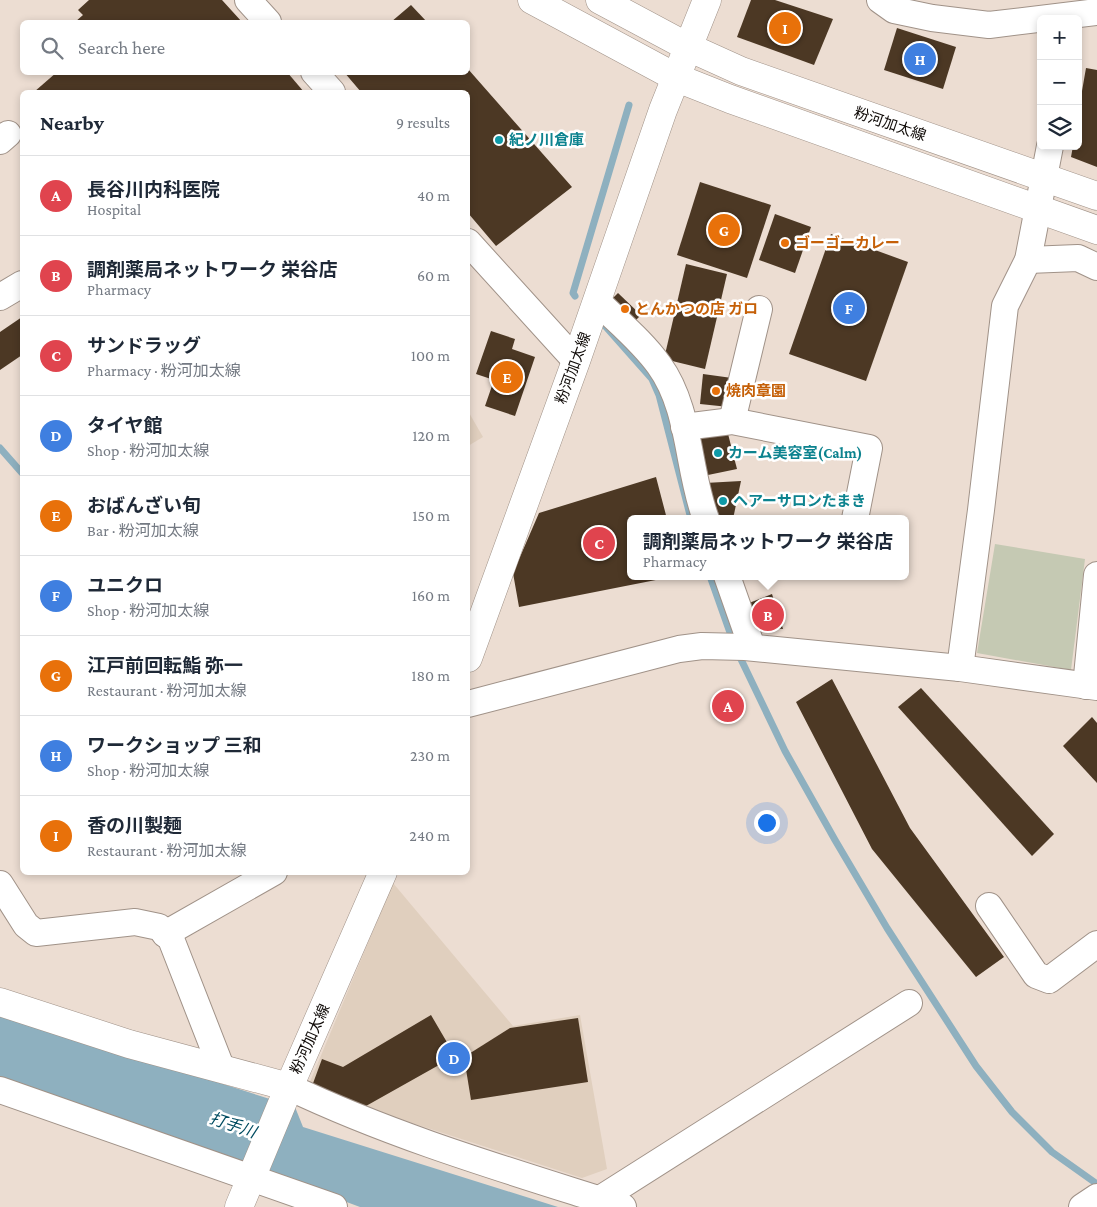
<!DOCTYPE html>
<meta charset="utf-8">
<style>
body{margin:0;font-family:"Crimson Pro","Noto Sans JP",serif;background:#f2f2f3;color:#1f2937}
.controls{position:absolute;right:15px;top:15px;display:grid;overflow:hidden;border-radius:8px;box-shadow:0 2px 8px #0003}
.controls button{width:45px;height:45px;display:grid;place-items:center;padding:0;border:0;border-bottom:1px solid #e0e1e3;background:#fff;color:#1f2937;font:25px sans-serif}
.you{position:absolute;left:766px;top:822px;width:18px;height:18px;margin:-12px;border:4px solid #fff;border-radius:50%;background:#1a73e8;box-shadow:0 0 0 8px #1a73e833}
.badge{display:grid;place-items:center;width:32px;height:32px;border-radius:50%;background:#1a73e8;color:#fff;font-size:16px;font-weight:700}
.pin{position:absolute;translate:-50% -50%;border:2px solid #fff;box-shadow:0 1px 5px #0006}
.popup{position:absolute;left:627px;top:515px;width:282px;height:65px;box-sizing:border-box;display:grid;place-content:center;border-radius:8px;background:#fff;filter:drop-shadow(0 1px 4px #0005);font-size:16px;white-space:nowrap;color:#747a83}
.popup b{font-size:19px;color:#1f2937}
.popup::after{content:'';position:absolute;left:50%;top:100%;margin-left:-10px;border:10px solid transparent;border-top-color:#fff}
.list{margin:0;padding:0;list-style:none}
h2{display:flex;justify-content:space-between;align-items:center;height:65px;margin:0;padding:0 20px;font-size:21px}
h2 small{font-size:16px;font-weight:400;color:#747a83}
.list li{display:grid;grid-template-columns:32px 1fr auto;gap:15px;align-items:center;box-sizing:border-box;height:80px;padding:0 20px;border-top:1px solid #e0e1e3}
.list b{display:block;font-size:19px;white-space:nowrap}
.list p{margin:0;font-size:16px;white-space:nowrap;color:#747a83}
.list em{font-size:16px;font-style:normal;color:#747a83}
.icon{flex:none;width:28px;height:28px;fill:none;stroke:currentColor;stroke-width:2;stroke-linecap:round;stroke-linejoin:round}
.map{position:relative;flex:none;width:1097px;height:1207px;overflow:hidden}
.search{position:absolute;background:#fff;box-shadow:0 2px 8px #0003;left:20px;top:20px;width:450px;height:55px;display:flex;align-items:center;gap:12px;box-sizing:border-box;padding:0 18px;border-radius:8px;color:#747a83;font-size:19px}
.panel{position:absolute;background:#fff;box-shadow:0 2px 8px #0003;left:20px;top:90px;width:450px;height:785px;border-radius:8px}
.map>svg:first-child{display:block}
</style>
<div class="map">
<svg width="1097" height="1207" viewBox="0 0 1097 1207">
<rect width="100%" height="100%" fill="#ecddd2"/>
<g fill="#e0cfbe">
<polygon points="468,411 483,437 468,446"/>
<polygon points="393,883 513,1026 580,1015 607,1169 582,1178 307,1089"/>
</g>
<polygon fill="#c5c9b3" points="995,544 1085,559 1071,670 977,653"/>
<polygon fill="#8eb0bf" points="0,1013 295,1107 303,1127 558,1207 360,1207 186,1142 0,1080"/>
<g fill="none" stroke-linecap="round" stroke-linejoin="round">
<g stroke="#8eb0bf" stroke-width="7">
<polyline points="575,296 573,293 629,105"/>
<polyline points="606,327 652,379 659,395 691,519"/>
<polyline points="0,448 22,473"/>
<polyline points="710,576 733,641"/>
<polyline points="737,651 785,751 835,840 887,928 976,1066 1012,1112 1052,1152 1097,1184"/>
</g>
</g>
<g fill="#4c3824">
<polygon points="89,0 222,0 242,22 75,22 83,15 78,10"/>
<polygon points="751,0 775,0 833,19 814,65 737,37"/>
<polygon points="411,5 427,22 391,22"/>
<polygon points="897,28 956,47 943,89 884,70"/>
<polygon points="1086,68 1097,70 1097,167 1071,157 1073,146 1078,146 1078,114"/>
<polygon points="468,69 572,187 496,246 468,213 468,92 361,92 344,72 468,72"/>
<polygon points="57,72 287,72 304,92 34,92"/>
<polygon points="700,182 771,205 747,278 677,255"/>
<polygon points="775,214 811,227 795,273 759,260"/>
<polygon points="831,234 908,262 866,381 789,354"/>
<polygon points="686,264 727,274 705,369 664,359"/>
<polygon points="618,293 641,315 630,326 607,304"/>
<polygon points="22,317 22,355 0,370 0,332"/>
<polygon points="491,331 515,339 512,349 535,357 515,416 485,406 494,380 476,374"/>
<polygon points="703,374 732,378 729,407 700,404"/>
<polygon points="727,430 737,469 708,475 699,437"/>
<polygon points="656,477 667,519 630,519 630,576 671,577 519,607 513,573 539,513"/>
<polygon points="741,481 733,519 711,519 705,483"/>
<polygon points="772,594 783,629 766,627 749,603"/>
<polygon points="832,679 910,828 1004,957 976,977 872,849 796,702"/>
<polygon points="921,688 1054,834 1032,856 898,707"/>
<polygon points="1092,717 1097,723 1097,783 1063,746"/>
<polygon points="431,1015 455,1056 366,1106 312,1086 322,1059 343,1067"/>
<polygon points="578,1018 588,1082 471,1100 464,1057 510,1028"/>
</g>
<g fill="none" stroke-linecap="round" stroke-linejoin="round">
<g stroke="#a09288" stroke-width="28">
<g id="street">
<polyline points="248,0 268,22"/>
<polyline points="880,0 894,10 932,18 989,25 1097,12"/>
<polyline points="314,72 332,92"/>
<polyline points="0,141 8,134"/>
<polyline points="468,242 576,361"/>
<polyline points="1028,260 1078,258 1097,267"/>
<polyline points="0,297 22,284"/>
<path d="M 597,301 C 617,321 642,341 659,365 C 691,409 687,469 706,519"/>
<polyline points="732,421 759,309"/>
<polyline points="684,427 732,421 869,448 855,519"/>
<polyline points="727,576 752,647"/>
<polyline points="960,668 981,510 1005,306 1028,260 1050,146"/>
<polyline points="1086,686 1097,575"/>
<polyline points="468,704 679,649 702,646 745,647 960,668 1097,687"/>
<polyline points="0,884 26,925 36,933 135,922 159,927 171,939 221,1067"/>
<polyline points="989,906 1036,975 1049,980 1097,944"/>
<polyline points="165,934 274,872"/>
<path d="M 289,1087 C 396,1138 510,1171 623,1207"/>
<polyline points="0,1090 334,1207"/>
<polyline points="600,1199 909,1003"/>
<polyline points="1082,1207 1097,1197"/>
</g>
</g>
<g stroke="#a09288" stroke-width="29">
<g id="secondary">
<polyline points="532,0 677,78"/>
<polyline points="600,0 688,47"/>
<polyline points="0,1002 129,1044 289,1087"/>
</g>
</g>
<g stroke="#a09288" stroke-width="29">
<g id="primary">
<polyline points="688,47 741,71 1097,196"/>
<polyline points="677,78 730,99 1097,230"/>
<polyline points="468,658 576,361 663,110 707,0"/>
<polyline points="239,1207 289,1087 383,872"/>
</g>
</g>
<use href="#street" stroke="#fff" stroke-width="26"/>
<use href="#secondary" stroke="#fff" stroke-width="28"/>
<use href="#primary" stroke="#fff" stroke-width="28"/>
</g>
<g fill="#0f9aa8" stroke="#fff" stroke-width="2">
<circle cx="499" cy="140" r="5"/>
<circle cx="718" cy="453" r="5"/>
<circle cx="723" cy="501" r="5"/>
</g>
<g fill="#e8710a" stroke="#fff" stroke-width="2">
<circle cx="785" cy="243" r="5"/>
<circle cx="625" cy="309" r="5"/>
<circle cx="716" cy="391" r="5"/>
</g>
<g text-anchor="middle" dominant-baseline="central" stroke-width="5" stroke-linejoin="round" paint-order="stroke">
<g font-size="15" fill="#0f0a07" stroke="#fff">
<text transform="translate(890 124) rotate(19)">粉河加太線</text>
<text transform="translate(573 368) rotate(-70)">粉河加太線</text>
<text transform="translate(310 1039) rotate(-66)">粉河加太線</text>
</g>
<g font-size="15" font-weight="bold" fill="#0d838f" stroke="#fff" text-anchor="start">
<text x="509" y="140">紀ノ川倉庫</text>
<text x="728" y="453">カーム美容室(Calm)</text>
<text x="733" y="501">ヘアーサロンたまき</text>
</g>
<g font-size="15" font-weight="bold" fill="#c56008" stroke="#fff" text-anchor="start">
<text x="795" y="243">ゴーゴーカレー</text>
<text x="635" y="309">とんかつの店 ガロ</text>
<text x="726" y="391">焼肉章園</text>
</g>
<g font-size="16" font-style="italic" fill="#014c61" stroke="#fff">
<text transform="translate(233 1125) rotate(19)">打手川</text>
</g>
</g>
</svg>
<div class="controls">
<button>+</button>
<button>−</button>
<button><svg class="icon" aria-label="layers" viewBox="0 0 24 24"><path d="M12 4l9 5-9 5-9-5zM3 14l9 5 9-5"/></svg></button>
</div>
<div class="you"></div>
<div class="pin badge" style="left:728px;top:706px;background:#e0444e">A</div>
<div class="pin badge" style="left:768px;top:615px;background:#e0444e">B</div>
<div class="popup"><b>調剤薬局ネットワーク 栄谷店</b>Pharmacy</div>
<div class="pin badge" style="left:599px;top:543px;background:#e0444e">C</div>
<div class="pin badge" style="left:454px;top:1058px;background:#3f7fe0">D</div>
<div class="pin badge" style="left:507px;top:377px;background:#e8710a">E</div>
<div class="pin badge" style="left:849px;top:308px;background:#3f7fe0">F</div>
<div class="pin badge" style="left:724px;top:230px;background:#e8710a">G</div>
<div class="pin badge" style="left:920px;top:59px;background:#3f7fe0">H</div>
<div class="pin badge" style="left:785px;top:28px;background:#e8710a">I</div>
<div class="search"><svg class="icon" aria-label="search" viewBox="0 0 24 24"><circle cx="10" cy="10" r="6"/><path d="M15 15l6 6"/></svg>Search here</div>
<section class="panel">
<h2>Nearby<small>9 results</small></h2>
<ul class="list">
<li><span class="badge" style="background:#e0444e">A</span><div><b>長谷川内科医院</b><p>Hospital</p></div><em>40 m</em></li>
<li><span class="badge" style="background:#e0444e">B</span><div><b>調剤薬局ネットワーク 栄谷店</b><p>Pharmacy</p></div><em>60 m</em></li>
<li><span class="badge" style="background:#e0444e">C</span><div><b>サンドラッグ</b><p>Pharmacy · 粉河加太線</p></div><em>100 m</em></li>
<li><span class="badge" style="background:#3f7fe0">D</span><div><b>タイヤ館</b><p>Shop · 粉河加太線</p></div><em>120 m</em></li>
<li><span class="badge" style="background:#e8710a">E</span><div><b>おばんざい旬</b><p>Bar · 粉河加太線</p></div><em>150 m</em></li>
<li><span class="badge" style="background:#3f7fe0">F</span><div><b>ユニクロ</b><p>Shop · 粉河加太線</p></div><em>160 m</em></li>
<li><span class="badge" style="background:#e8710a">G</span><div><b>江戸前回転鮨 弥一</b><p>Restaurant · 粉河加太線</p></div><em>180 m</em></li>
<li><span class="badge" style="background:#3f7fe0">H</span><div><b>ワークショップ 三和</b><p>Shop · 粉河加太線</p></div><em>230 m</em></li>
<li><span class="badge" style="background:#e8710a">I</span><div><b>香の川製麺</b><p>Restaurant · 粉河加太線</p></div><em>240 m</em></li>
</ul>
</section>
</div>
